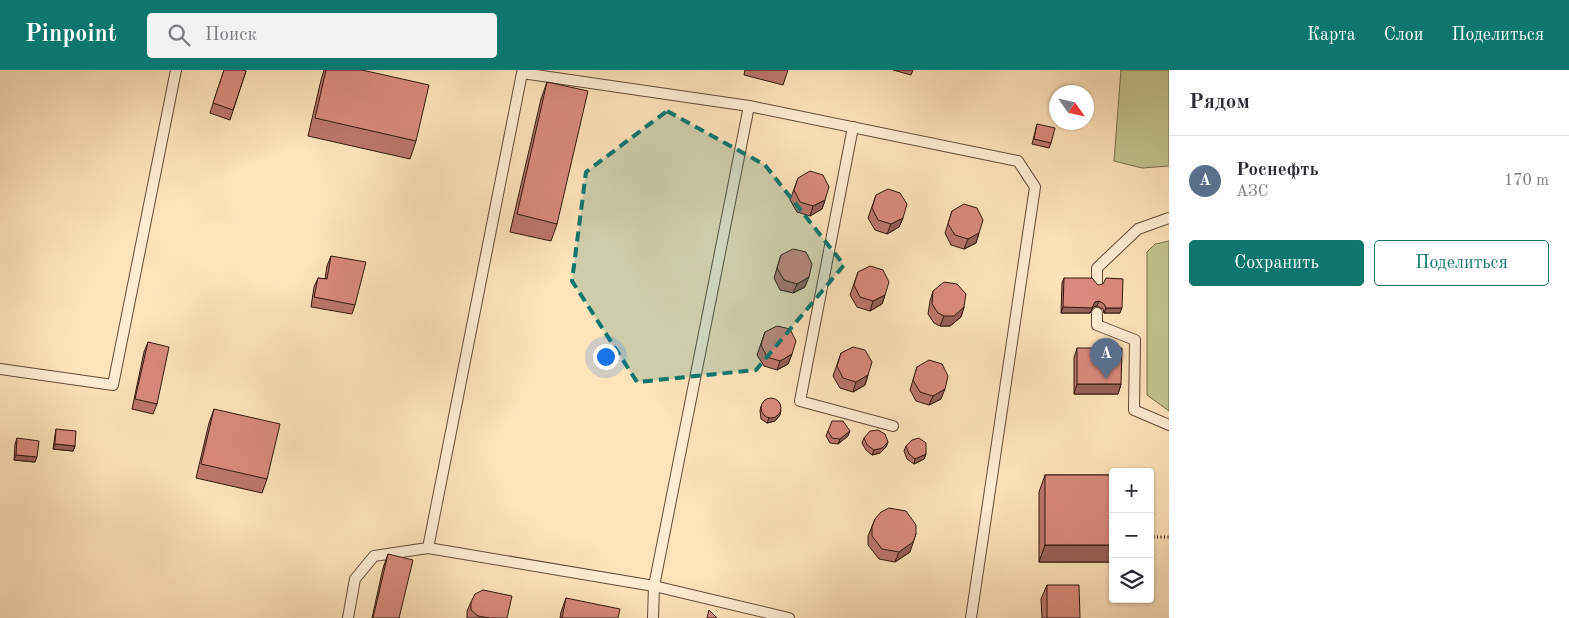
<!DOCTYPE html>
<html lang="ru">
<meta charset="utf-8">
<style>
body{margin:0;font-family:"Old Standard TT",serif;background:#f2f2f3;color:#2b2b33}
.controls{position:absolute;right:15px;bottom:15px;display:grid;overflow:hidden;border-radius:5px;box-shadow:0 1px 4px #0004}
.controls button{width:45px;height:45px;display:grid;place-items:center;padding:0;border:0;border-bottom:1px solid #e1e1e2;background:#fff;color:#2b2b33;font:25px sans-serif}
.compass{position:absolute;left:1049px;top:15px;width:45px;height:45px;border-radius:50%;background:#fff;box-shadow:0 1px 4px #0004;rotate:124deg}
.you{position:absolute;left:605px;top:286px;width:18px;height:18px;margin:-12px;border:4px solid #fff;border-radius:50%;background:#1a73e8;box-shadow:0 0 0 8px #1a73e833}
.badge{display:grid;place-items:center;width:32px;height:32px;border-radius:50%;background:#0f766e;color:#fff;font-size:16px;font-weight:700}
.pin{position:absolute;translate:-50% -41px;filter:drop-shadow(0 1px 2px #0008)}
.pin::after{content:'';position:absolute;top:26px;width:18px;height:15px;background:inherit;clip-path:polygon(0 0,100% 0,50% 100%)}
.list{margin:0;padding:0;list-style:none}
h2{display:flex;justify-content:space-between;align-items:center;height:65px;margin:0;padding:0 20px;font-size:21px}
h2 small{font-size:16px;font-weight:400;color:#7c7c81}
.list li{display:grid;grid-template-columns:32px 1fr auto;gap:15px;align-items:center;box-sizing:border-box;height:90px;padding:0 20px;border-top:1px solid #e1e1e2}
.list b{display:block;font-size:19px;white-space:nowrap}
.list p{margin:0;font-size:16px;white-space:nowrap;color:#7c7c81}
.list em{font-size:16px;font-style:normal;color:#7c7c81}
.actions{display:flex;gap:10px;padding:15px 20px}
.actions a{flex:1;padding:11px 0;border:1px solid #0f766e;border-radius:5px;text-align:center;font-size:18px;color:#0f766e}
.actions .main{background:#0f766e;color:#fff}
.icon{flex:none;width:28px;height:28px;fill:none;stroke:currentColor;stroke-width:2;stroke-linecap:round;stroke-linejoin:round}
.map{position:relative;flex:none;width:1169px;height:548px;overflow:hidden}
header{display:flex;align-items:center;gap:30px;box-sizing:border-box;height:70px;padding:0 25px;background:#0f766e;color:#fff}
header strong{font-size:24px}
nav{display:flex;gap:28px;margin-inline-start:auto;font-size:18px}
.search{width:350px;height:45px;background:#f2f2f3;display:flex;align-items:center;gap:12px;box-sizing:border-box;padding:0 18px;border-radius:5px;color:#7c7c81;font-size:19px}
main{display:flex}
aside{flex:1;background:#fff}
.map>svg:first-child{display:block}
</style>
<header>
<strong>Pinpoint</strong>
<div class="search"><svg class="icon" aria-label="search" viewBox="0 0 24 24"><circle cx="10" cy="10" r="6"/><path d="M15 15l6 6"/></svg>Поиск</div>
<nav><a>Карта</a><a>Слои</a><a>Поделиться</a></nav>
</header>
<main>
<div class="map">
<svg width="1169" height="548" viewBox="0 0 1169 548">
<rect width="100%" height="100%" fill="#fee3bb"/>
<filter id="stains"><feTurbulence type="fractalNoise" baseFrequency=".004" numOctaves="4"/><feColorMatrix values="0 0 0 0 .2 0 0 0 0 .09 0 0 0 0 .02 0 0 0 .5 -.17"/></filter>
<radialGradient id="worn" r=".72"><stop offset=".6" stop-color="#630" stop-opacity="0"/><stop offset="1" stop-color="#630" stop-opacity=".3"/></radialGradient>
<g fill="#c3c38e" stroke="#796e4d">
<polygon points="1121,0 1169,0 1169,96 1142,98 1114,91"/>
<polygon points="1169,171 1169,341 1147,325 1147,182 1155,174"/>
</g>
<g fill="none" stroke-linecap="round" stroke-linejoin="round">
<g stroke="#634b38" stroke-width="12">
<g id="service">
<polyline points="853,57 800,331 893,356"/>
<polyline points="1097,213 1097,198 1138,159 1169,148"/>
<polyline points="1097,243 1097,255 1135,270 1134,340 1169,355"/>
<polyline points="0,299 113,315 176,0"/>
<polyline points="428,478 522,3 749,36"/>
<polyline points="348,548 355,509 374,486 428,478 654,516 789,548"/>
<polyline points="653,548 654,516 749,36 1018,91 1035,117 971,548"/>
</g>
</g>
<polyline stroke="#2f180c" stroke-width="3" stroke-dasharray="1 2.5" stroke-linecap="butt" points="1150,467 1169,467"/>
<use href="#service" stroke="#feedd3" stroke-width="10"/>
</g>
<g fill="#bb776b" stroke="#2f180c">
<polygon points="224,0 246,1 230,50 210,43"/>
<polygon points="324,0 362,0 416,71 410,89 308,66 321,10"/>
<polygon points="745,0 788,0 783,15 744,5"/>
<polygon points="893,0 913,0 911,5"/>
<polygon points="547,12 557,154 551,171 510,162 541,29"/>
<polygon points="1037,54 1051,73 1049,78 1032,74"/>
<polygon points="798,108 825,130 822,139 810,146 797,142 790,130"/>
<polygon points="876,125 903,148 899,157 887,164 875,160 868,148"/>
<polygon points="952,141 979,163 976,173 964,179 951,175 945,163"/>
<polygon points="781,185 805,217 793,223 780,220 774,208"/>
<polygon points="331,186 355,235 352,244 311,237 314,217 318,208 325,209 327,196"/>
<polygon points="858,202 885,225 882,234 870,241 857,237 850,225"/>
<polygon points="1064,208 1120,243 1104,243 1103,239 1097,236 1093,237 1090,243 1061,243 1062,213"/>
<polygon points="933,221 964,237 961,247 950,256 940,256 934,253 928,244 930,231"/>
<polygon points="765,262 792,284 788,294 777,300 764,296 757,285"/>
<polygon points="148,272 157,334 153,344 132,339 144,282"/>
<polygon points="1077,278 1121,314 1118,324 1074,324 1074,288"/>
<polygon points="841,283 868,305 865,315 853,322 840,318 833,306"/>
<polygon points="917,297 941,329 929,335 916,331 910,320"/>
<polygon points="761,336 780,345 775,351 767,353 761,349 760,341"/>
<polygon points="214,339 267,409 262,423 196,408 209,353"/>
<polygon points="56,359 75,376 73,381 53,379 55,365"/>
<polygon points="828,361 848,366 838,374 830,373 826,366"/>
<polygon points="17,368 35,392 14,390 15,374"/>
<polygon points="864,368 888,372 886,377 880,383 872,385 866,380 862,373"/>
<polygon points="906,376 926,384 924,389 914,394 907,389 904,381"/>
<polygon points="1045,405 1113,405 1113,492 1039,492 1039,422"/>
<polygon points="875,449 910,482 895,492 879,489 868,475 868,466"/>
<polygon points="388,484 399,548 372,548 383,498"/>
<polygon points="1047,515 1080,548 1042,548 1041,529"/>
<polygon points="566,528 618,548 560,548 561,542"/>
<polygon points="471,532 507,548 467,548 467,541"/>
</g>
<g fill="#986157" stroke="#2f180c">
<polygon points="825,130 822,139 810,146 813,136"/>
<polygon points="903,148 899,157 887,164 891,154"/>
<polygon points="979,163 976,173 964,179 968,169"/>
<polygon points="809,207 805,217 793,223 797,214"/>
<polygon points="885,225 882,234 870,241 873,231"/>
<polygon points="1099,231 1097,236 1093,237 1090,243 1061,243 1063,237"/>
<polygon points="964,237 961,247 950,256 940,256 944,246"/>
<polygon points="1106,238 1122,238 1120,243 1104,243"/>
<polygon points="792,284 788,294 777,300 780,291"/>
<polygon points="868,305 865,315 853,322 856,312"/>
<polygon points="1077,314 1121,314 1118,324 1074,324"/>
<polygon points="945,319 941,329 929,335 933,326"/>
<polygon points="781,340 780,345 775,351 767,353 769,348"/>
<polygon points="850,361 848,366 838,374 840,369"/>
<polygon points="888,372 886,377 880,383 872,385 874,380"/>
<polygon points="55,374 75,376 73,381 53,379"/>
<polygon points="926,384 924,389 914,394 915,389"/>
<polygon points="16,385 37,387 35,392 14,390"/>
<polygon points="916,464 910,482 895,492 899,482"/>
<polygon points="1045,475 1113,475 1113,492 1039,492"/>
</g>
<g fill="#d98a7c" stroke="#2f180c">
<polygon points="224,0 243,0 246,1 233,40 213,33"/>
<polygon points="326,0 362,0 429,15 416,71 315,48"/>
<polygon points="547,12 588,21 557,154 517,144"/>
<polygon points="1037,54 1055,58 1051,73 1034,69"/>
<polygon points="810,101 823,105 829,117 825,130 813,136 800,132 794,120 798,108"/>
<polygon points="888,119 900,123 907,134 903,148 891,154 878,150 872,138 876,125"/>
<polygon points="964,134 977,138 983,150 979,163 968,169 955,165 948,154 952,141"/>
<polygon points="793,179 806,182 812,194 809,207 797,214 784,210 777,198 781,185"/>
<polygon points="331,186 366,192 355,235 314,227 318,208 327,209"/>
<polygon points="870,196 883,200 889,212 885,225 873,231 860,227 854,215 858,202"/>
<polygon points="1064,208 1092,208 1098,215 1103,214 1106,208 1123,209 1122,238 1106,238 1104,234 1099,231 1095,232 1092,238 1063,237"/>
<polygon points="944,212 957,214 966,224 964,237 954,246 944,246 938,243 932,234 933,221"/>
<polygon points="777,256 790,259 796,271 792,284 780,291 767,287 761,275 765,262"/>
<polygon points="148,272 169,277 157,334 135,329"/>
<polygon points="853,277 865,280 872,292 868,305 856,312 843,308 837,296 841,283"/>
<polygon points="1077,278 1122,278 1121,314 1077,314"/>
<polygon points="929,290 942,294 948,306 945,319 933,326 920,322 913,310 917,297"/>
<circle cx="771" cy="338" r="10"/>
<polygon points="214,339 280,354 267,409 201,394"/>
<polygon points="832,351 843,351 850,361 840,369 832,368 828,361"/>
<polygon points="56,359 76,361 75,376 55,374"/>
<polygon points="878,360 885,364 888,372 882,378 874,380 867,375 864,368 870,361"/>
<polygon points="17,368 39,371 37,387 16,385"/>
<polygon points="919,368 926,373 926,384 915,389 909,384 906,376 912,370"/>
<rect x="1045" y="405" width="68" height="70"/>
<polygon points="889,438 906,441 916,455 916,464 913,472 899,482 882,479 872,466 872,457 875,449 881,442"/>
<polygon points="388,484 413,490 399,548 373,548"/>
<polygon points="1047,515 1079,515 1080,548 1047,548"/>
<polygon points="483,520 512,526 507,548 490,548 478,546 471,540 471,532 475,524"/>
<polygon points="566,528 620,539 618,548 562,548"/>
<polygon points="709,540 717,548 707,548"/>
</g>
<path fill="#0f766e" fill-opacity="0.2" stroke="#0f766e" stroke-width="4" stroke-dasharray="10 6" stroke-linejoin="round" d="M 667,41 L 765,95 L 844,195 L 756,300 L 637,312 L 572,211 L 586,102 Z"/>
<rect width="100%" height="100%" filter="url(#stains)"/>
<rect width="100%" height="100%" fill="url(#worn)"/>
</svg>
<div class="controls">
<button>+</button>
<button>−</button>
<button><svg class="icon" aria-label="layers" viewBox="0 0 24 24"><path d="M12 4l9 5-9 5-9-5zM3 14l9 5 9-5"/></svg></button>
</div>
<svg class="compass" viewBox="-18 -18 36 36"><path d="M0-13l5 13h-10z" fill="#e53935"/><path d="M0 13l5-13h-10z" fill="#7c7c81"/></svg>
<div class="you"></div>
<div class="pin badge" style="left:1106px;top:309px;background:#5c6f8a">A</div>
</div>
<aside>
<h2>Рядом<small></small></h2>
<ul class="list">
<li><span class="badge" style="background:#5c6f8a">A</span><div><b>Роснефть</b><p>АЗС</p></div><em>170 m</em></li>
</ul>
<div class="actions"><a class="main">Сохранить</a><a>Поделиться</a></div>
</aside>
</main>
